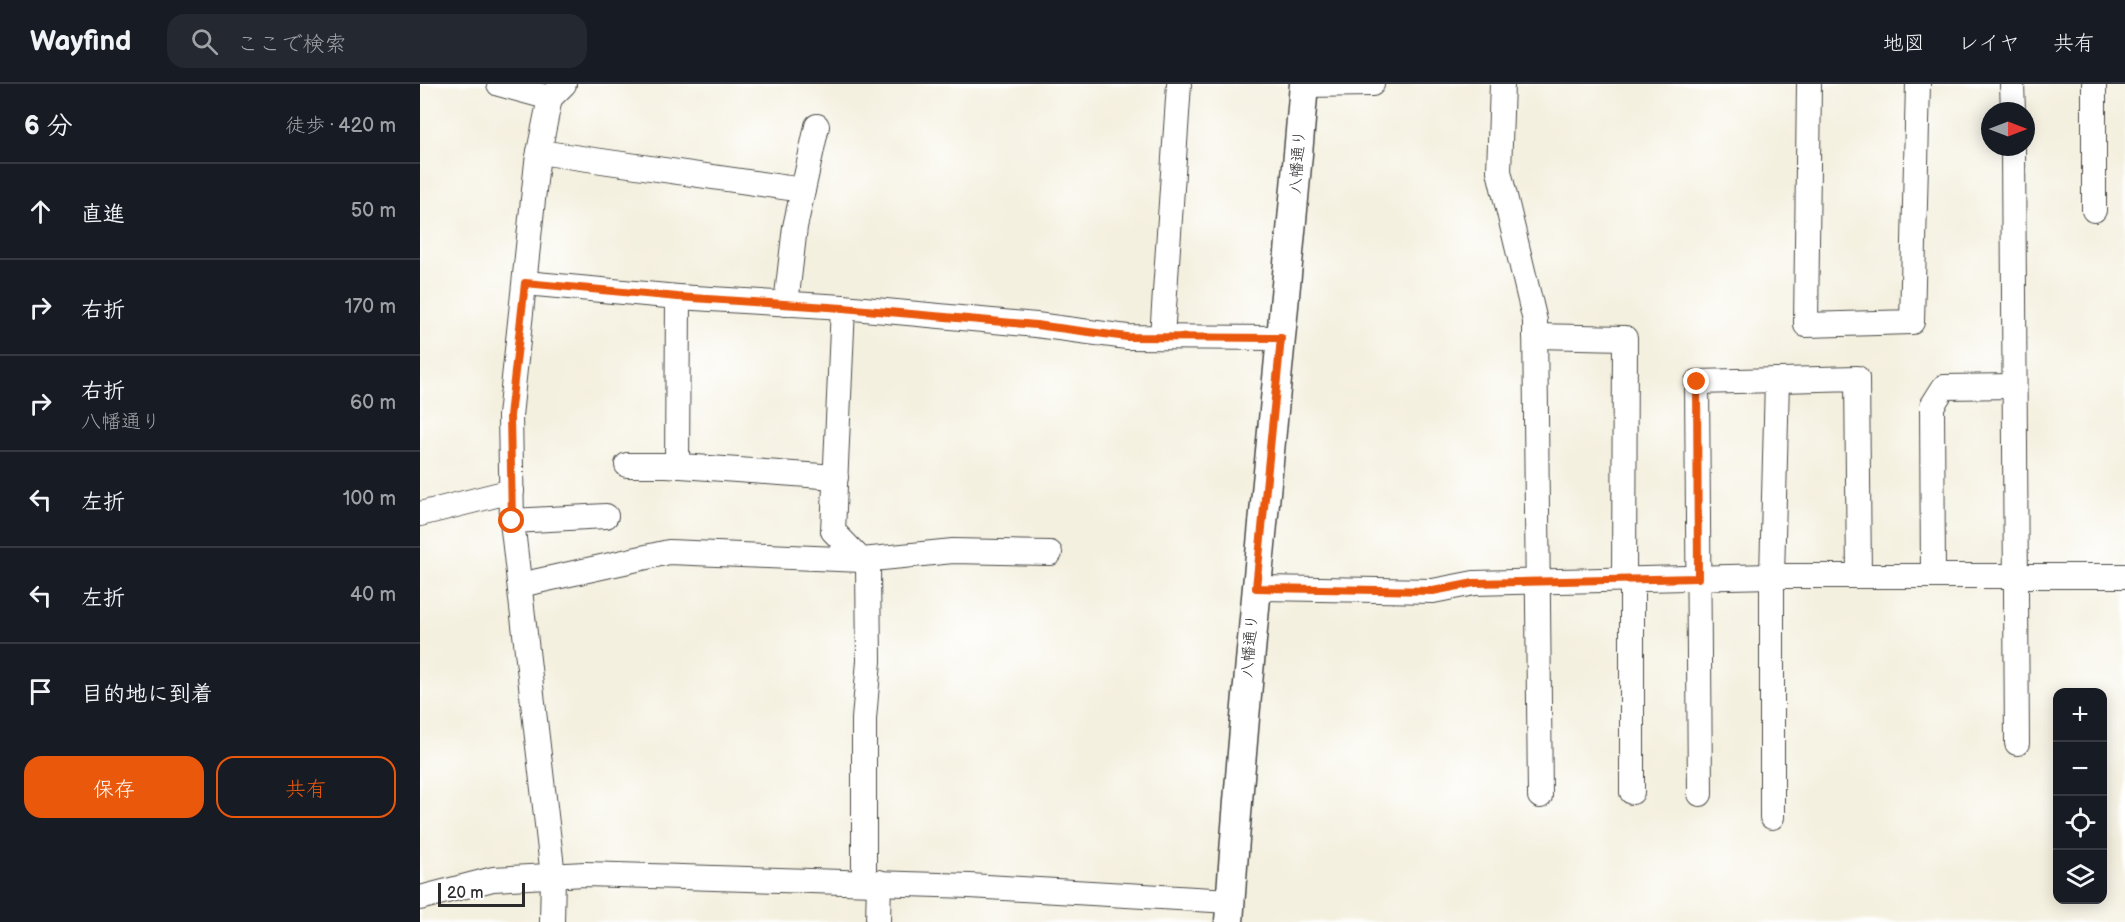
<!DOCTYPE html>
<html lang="ja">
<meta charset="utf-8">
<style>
body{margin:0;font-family:"Balsamiq Sans","Klee One",sans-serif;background:#242831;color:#f1f3f6}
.controls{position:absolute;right:18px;bottom:18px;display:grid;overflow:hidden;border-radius:12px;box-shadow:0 3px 15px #0003}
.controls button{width:54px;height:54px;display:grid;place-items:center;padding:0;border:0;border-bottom:2px solid #363941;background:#171b24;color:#f1f3f6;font:30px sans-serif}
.compass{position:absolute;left:1561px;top:18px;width:54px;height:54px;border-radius:50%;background:#171b24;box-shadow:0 3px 15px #0003;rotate:90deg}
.scale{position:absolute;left:18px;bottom:15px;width:87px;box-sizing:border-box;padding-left:6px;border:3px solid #2b2b2b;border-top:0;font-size:16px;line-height:21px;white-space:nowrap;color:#2b2b2b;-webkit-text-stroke:4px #fff;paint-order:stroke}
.stop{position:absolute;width:18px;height:18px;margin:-14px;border:4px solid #ea580c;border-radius:50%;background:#fff}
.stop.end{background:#ea580c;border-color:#fff;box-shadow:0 2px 6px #0008}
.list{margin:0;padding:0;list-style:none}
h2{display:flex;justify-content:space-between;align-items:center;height:78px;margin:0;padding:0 24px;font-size:26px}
h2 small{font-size:20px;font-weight:400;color:#9ea1a6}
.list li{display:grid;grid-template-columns:39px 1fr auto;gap:18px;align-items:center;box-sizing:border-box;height:96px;padding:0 24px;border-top:2px solid #363941}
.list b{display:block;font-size:22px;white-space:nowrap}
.list p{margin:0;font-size:20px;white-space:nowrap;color:#9ea1a6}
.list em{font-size:20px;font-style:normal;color:#9ea1a6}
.actions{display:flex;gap:12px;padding:18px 24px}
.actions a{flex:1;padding:14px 0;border:2px solid #ea580c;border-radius:18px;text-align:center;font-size:21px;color:#ea580c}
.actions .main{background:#ea580c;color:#fff}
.icon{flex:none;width:33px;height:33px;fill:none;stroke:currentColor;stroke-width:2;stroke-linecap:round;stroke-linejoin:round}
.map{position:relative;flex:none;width:1705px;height:838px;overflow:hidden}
header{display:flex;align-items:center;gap:36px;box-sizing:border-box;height:84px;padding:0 30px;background:#171b24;border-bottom:2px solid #363941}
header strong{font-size:28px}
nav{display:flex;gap:33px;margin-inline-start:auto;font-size:21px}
.search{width:420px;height:54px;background:#242831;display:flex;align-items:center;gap:15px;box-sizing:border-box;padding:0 21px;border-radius:18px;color:#9ea1a6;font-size:22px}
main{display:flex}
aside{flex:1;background:#171b24}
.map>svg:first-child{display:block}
</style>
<header>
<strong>Wayfind</strong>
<div class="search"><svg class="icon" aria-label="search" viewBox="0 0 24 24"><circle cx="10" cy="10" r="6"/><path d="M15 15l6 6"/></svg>ここで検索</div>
<nav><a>地図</a><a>レイヤ</a><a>共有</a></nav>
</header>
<main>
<aside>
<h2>6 分<small>徒歩 · 420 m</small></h2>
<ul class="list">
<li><svg class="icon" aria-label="ahead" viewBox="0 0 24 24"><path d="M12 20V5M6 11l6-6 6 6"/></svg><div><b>直進</b></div><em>50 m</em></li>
<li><svg class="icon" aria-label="right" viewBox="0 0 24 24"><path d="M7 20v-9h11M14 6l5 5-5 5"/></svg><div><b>右折</b></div><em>170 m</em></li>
<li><svg class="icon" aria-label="right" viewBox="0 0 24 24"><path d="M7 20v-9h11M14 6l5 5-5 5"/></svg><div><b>右折</b><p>八幡通り</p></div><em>60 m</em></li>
<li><svg class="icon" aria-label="left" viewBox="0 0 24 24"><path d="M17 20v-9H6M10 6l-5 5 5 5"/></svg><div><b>左折</b></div><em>100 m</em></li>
<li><svg class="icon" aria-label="left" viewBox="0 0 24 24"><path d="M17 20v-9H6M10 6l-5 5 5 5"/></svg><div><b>左折</b></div><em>40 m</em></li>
<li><svg class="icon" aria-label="arrive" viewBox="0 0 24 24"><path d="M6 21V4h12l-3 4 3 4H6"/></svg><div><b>目的地に到着</b></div></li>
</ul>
<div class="actions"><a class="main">保存</a><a>共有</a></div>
</aside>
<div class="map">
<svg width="1705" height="838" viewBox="0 0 1705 838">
<rect width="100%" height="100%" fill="#fff"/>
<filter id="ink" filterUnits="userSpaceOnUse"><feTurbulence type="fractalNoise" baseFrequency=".0167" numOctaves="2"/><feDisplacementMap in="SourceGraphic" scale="12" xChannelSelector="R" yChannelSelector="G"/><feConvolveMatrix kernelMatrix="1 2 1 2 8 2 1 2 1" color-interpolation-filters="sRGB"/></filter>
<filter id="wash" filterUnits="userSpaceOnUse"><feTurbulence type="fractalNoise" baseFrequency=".008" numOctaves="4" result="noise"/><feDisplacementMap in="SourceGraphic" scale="24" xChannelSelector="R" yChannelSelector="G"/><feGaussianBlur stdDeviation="1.35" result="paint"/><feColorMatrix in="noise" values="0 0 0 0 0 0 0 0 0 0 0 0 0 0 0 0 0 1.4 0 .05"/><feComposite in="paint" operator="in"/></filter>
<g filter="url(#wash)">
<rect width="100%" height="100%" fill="#f4f0df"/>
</g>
<g filter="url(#ink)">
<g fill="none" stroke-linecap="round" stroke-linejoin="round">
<g stroke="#494946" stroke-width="26">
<g id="minor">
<polyline points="79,0 130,14"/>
<polyline points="1082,0 1079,87 1115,237 1120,712"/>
<polyline points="1389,0 1386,241 1492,238 1498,0"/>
<polyline points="1592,0 1593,27"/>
<polyline points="1674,0 1674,126"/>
<polyline points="884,1 952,0"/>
<polyline points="1593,63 1597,659"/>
<polyline points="119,68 383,106"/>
<polyline points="105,199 258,213 423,223 616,241 707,253 861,254"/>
<polyline points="366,220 375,143 397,42"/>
<polyline points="423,223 413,447 448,483 449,577 444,635 444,798"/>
<polyline points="1115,252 1205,254 1204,496"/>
<polyline points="742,253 759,0"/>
<polyline points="207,381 247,381 416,393"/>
<polyline points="257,382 258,213"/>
<polyline points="0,430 92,407"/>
<polyline points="92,437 186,432"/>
<polyline points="1513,492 1512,322 1524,303 1594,302"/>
<polyline points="100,501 249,468 442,476 533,467 630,469"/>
<polyline points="836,504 1013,507 1054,499 1352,492 1705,492"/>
<polyline points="1212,708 1212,495"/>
<polyline points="1280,710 1277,298 1437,294 1439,492"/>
<polyline points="1352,733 1352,492 1357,296"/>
<polyline points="0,814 73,795 165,790 550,802 810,817"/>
<polyline points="132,838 133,792 92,437 90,332 117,78 130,14 144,0"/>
<polyline points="458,838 459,798"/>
</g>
</g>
<g stroke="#494946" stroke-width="31">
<path id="tertiary" d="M 809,838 C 828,558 861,280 884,0"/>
</g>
<use href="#minor" stroke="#fff" stroke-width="24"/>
<use href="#tertiary" stroke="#fff" stroke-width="28"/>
</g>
</g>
<g fill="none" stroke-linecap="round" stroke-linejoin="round" filter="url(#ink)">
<polyline stroke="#ea580c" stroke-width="8" points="92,437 90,332 105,199 258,213 423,224 616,241 707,253 861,254 836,504 1013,507 1054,499 1278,494 1277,298"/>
</g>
<g text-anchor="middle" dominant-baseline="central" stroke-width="6" stroke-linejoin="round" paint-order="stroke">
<g font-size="16" fill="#2b2b2b" stroke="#fff">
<text transform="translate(878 78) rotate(-86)">八幡通り</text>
<text transform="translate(830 562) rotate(-85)">八幡通り</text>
</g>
</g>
</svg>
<div class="controls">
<button>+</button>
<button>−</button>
<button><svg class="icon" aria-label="locate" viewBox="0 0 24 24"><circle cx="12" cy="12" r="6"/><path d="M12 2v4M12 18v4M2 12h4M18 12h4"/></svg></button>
<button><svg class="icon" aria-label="layers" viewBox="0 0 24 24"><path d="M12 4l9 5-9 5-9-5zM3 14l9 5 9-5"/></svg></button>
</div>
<svg class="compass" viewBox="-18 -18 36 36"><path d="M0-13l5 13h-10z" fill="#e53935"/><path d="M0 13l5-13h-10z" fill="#9ea1a6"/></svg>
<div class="scale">20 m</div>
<div class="stop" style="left:92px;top:437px"></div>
<div class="stop end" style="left:1277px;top:298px"></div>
</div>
</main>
